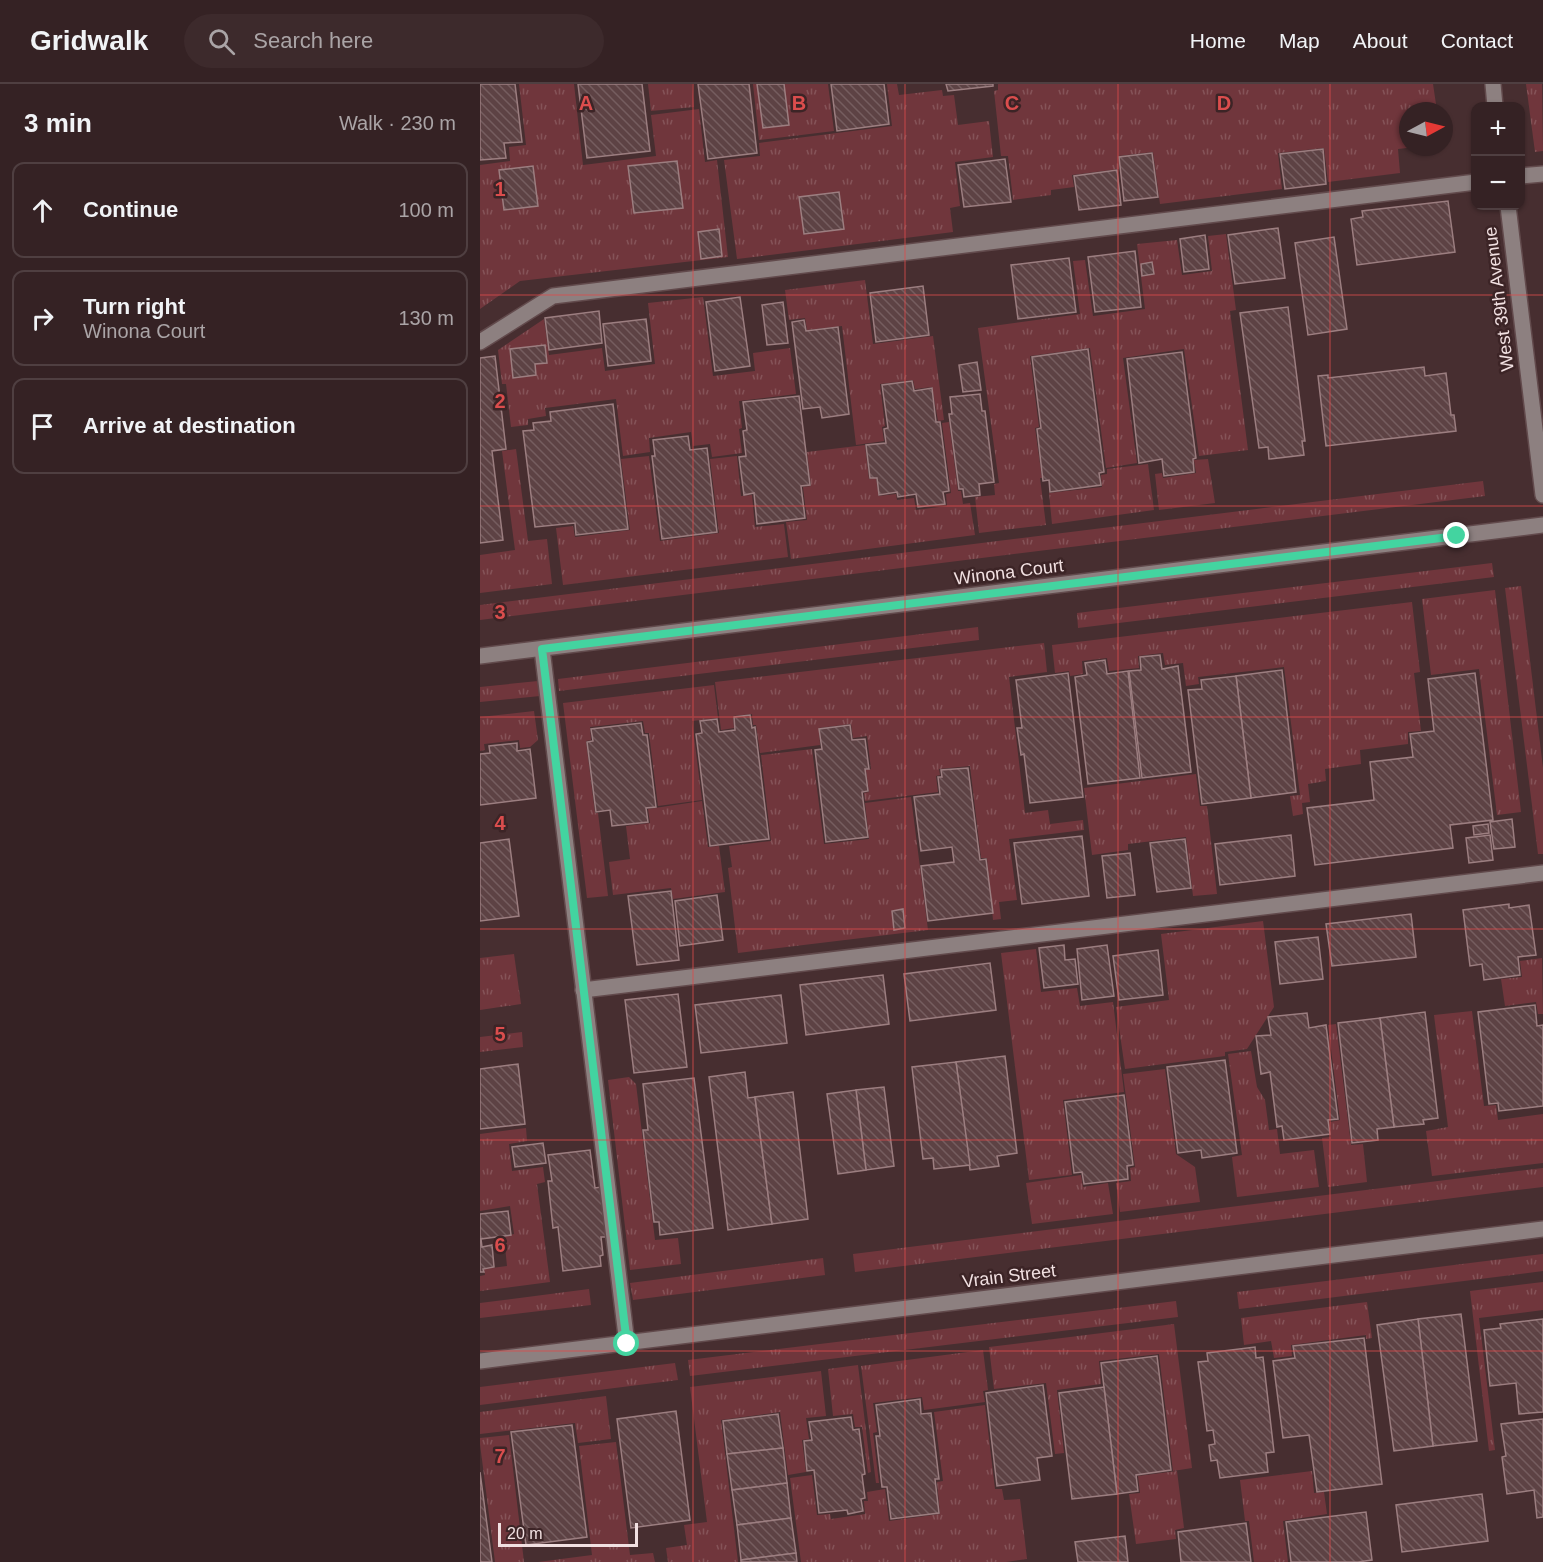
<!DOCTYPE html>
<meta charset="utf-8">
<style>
body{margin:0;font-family:Arial,sans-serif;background:#3d2a2c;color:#f1f3f6}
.controls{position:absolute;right:18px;top:18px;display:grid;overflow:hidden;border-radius:12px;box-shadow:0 2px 4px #0004}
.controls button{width:54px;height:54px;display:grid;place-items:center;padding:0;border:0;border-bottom:2px solid #4f3f41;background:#352224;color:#f1f3f6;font:30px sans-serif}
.compass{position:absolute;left:919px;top:18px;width:54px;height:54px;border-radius:50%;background:#352224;box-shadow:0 2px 4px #0004;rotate:83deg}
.scale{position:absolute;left:18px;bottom:15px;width:140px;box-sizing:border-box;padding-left:6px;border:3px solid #f1e0e1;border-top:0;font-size:16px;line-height:21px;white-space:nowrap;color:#f1e0e1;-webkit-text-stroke:4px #3c2426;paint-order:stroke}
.stop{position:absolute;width:18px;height:18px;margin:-14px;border:4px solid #43d4a0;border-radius:50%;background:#fff}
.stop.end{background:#43d4a0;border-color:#fff;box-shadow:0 2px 6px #0008}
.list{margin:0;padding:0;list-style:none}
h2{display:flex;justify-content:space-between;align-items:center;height:78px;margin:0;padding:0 24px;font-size:26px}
h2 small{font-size:20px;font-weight:400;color:#aaa4a6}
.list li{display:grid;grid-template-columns:39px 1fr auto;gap:18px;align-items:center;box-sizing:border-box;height:96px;margin:0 12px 12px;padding:0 12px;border:2px solid #4f3f41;border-radius:12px}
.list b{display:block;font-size:22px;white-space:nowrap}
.list p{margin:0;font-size:20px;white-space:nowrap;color:#aaa4a6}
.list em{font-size:20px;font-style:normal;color:#aaa4a6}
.icon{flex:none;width:33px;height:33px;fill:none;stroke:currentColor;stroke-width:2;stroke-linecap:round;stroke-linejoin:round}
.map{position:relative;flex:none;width:1063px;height:1478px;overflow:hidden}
header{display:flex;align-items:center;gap:36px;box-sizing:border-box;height:84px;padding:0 30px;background:#352224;border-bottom:2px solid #4f3f41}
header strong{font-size:28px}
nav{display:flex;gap:33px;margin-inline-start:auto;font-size:21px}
.search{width:420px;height:54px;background:#3d2a2c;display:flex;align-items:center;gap:15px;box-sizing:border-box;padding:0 21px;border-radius:33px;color:#aaa4a6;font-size:22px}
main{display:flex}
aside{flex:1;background:#352224}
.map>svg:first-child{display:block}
</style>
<header>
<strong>Gridwalk</strong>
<div class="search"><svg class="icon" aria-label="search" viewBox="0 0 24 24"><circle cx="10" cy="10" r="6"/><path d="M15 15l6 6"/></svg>Search here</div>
<nav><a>Home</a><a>Map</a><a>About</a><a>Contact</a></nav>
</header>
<main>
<aside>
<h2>3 min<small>Walk · 230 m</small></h2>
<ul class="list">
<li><svg class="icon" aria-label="ahead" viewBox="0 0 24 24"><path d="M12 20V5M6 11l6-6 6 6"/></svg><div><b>Continue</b></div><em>100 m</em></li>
<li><svg class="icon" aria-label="right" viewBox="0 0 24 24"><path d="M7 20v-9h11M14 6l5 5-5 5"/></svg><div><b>Turn right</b><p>Winona Court</p></div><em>130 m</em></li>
<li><svg class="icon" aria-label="arrive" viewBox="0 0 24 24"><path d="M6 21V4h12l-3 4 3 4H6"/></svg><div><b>Arrive at destination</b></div></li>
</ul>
</aside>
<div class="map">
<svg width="1063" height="1478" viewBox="0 0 1063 1478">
<defs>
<pattern id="grass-tufts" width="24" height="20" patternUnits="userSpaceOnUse" patternTransform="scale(1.5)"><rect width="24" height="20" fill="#70363c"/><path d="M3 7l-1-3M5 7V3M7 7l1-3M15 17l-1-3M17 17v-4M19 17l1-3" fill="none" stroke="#855358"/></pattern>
<pattern id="building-back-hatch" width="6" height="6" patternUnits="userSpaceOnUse" patternTransform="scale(1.5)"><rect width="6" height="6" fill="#5d4244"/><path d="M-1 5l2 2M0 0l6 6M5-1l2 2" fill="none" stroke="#755d5f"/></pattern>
</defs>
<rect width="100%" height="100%" fill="#472e30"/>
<g fill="url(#grass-tufts)">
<polygon points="39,0 94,0 103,81 176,72 171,31 219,25 225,78 237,76 248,173 40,197 0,225 0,81 30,77 29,63 46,61"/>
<polygon points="168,0 212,0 214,23 171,27"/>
<polygon points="273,0 348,0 354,47 279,56"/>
<polygon points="407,0 417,0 419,11 462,6 463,12 474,11 478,41 509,37 513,73 475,78 480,122 470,124 473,148 257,175 244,76 280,72 279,59 412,42"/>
<polygon points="518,0 953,0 957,27 928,27 928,63 935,63 918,65 920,89 848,98 844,64 798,69 802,105 680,120 673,68 638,72 639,85 592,91 594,103 571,106 571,111 533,116 528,72 521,72 514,7 518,6"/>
<polygon points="1046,0 1062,0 1063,67 1055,68"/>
<polygon points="746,150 756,226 750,227 768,366 719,372 704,265 643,274 657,379 626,384 610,264 550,272 559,343 555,344 562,394 560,394 566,441 499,449 495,413 515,411 514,400 519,399 498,244 600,230 593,177 605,176 613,232 665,225 657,160 697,156 702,191 732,187 728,152"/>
<polygon points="385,196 393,260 453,252 464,336 458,337 452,303 435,305 433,296 400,300 405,342 402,343 404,357 376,361 362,242 327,246 325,234 309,236 305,206"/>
<polygon points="223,213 233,292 275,287 273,269 310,264 316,310 259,317 262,344 259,345 262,369 232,373 230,360 213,362 211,348 169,354 170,368 143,372 136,315 65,324 66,332 48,335 48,341 31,343 26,300 22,300 18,266 64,235 69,271 122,264 125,287 175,280 168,219"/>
<polygon points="469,338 478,407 481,407 483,420 490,419 495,451 311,475 306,438 327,436 323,403 331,402 327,368 385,361 389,395 396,394 399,412 416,410 417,416 434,414 436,426 467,422 466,410 471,409 462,339"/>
<polygon points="36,365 48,457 67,455 72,500 0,509 0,471 35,466 22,367"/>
<polygon points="169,372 180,457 239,449 230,375 257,372 261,412 272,411 275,443 304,440 308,473 83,501 76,444 93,442 95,453 150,446 141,375"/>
<polygon points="728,375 735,419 679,426 675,390 682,389 683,394 716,389 714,376"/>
<polygon points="668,380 674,426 572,440 569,409 622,403 621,391 627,390 627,385"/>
<polygon points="1003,397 1005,412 0,536 0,521"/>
<polygon points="1012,479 1014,493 598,544 597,529"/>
<polygon points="1041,502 1063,684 1063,770 1058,770 1025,504"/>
<polygon points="1015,506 1041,728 1017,731 999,585 951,591 942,515"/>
<polygon points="932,518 940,588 934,589 941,647 928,648 928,660 880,666 881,680 845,685 846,697 828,700 830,718 822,719 823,730 813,732 810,712 820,711 804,583 718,593 719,600 706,602 703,579 685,581 683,569 658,572 659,584 629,587 627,574 602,577 603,590 590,592 589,587 575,589 572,561"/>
<polygon points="498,543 499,556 79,607 78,595"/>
<polygon points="564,559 567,588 529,593 545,729 568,726 570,740 603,736 604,746 529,755 537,816 519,818 521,835 513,836 507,774 501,774 490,682 459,685 460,691 456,692 458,708 385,717 384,709 389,708 386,686 391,685 387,652 373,654 371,640 339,644 340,661 280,669 276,641 273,641 272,630 253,632 254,644 241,646 235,598"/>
<polygon points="58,597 60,612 0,618 0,603"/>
<polygon points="234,601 238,634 212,637 222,716 178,722 169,649 165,649 163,637 110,643 111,656 106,657 115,729 118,729 128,812 107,814 83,619"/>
<polygon points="54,627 58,656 50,663 40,664 39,656 4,660 5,666 0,667 0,633"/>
<polygon points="332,665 344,760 389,755 385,719 431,713 448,846 258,869 248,784 252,783 249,762 291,757 281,671"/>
<polygon points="716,690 720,722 727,722 737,810 713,812 706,753 648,760 648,766 612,771 604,704"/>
<polygon points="222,717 228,763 239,762 245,808 193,815 191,804 133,811 129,778 150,775 146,742 170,739 168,725"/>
<polygon points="783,837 794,923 767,965 745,968 745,972 645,985 636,923 689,916 681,850"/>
<polygon points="556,865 561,908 597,904 600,922 633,918 644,1008 583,1016 592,1091 549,1096 521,869"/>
<polygon points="34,870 41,920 0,926 0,874"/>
<polygon points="1062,874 1063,930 1058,930 1056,918 1025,922 1021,895 1042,893 1040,877"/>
<polygon points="992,927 1004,1022 1016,1021 1018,1036 1063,1030 1063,1079 952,1092 946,1047 968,1043 954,931"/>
<polygon points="856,940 871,1061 883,1060 887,1098 848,1103 842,1054 851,1053 850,1038 860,1036 848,941"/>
<polygon points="42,948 43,963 0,968 0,953"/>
<polygon points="771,967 777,1003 785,1016 789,1046 797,1045 800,1070 834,1066 839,1103 757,1113 752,1073 762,1071 748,970"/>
<polygon points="685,985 696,1070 715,1083 720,1118 640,1128 636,1099 651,1097 650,1084 655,1083 643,990"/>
<polygon points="149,993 156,1000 175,1156 198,1154 201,1180 150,1186 128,996"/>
<polygon points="46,1044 47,1057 29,1060 32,1087 63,1083 65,1098 57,1100 70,1198 0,1207 0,1192 5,1191 4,1185 27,1182 24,1152 34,1150 30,1122 0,1127 0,1050"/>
<polygon points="1063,1084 1063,1103 375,1188 373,1170"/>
<polygon points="601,1091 603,1103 628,1099 633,1130 552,1140 546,1099"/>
<polygon points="1063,1170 1063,1187 759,1225 757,1208"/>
<polygon points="343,1174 345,1191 153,1216 150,1199"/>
<polygon points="1063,1198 1063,1226 999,1234 1015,1366 1009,1367 990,1207"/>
<polygon points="109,1205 111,1221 0,1234 0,1219"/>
<polygon points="696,1217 698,1233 210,1292 208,1276"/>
<polygon points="887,1218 892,1254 886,1255 886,1251 811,1261 812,1272 794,1274 791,1257 764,1261 761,1234"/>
<polygon points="694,1240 712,1384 693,1387 679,1270 619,1277 621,1300 577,1306 584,1369 575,1370 566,1299 514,1305 509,1263"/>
<polygon points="503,1266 508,1306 503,1307 505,1318 444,1326 442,1313 393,1319 397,1348 393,1349 399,1399 396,1399 381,1282"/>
<polygon points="195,1279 198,1296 0,1321 0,1303"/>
<polygon points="378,1281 391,1388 388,1389 382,1343 375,1343 373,1330 353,1332 348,1285"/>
<polygon points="341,1287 346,1332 326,1334 329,1355 322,1356 326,1388 308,1391 300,1328 241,1336 258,1478 188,1478 186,1464 207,1461 204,1441 227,1438 210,1303"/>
<polygon points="126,1312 131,1355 98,1359 95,1339 0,1350 0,1328"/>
<polygon points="505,1321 515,1405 522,1405 524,1416 540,1415 547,1475 526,1478 321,1478 310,1394 332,1391 337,1431 350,1430 351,1435 385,1430 384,1417 388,1417 387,1408 405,1405 409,1437 460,1430 457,1398 463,1397 454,1328"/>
<polygon points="29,1351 44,1478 15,1478 0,1360 0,1354"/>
<polygon points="136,1358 150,1471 173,1469 175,1478 58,1478 112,1471 99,1362"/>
<polygon points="697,1387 704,1444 695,1446 696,1455 656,1460 649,1410 660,1409 658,1392"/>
<polygon points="832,1387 834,1409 844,1408 847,1430 803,1437 808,1478 774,1478 769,1437 765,1437 760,1396"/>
</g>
<g fill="url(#building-back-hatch)" stroke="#9c7e80" stroke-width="1.5">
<polygon points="0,0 35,0 42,58 24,59 26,74 0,76"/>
<polygon points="98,0 162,0 170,67 107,74"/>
<polygon points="218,0 269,0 277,69 228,75"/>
<polygon points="277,0 304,0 309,41 283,44"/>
<polygon points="351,0 404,0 409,40 357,47"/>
<polygon points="466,0 513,0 513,2 468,7"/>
<polygon points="843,65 846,100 805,105 800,70"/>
<polygon points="672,69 678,113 644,117 639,73"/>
<polygon points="525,75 531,118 484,123 478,81"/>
<polygon points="197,77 203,124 154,129 148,82"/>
<polygon points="53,82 58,122 24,126 19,86"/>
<polygon points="637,86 641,121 599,126 594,92"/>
<polygon points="359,108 364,145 324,150 319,113"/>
<polygon points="968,117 975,168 877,181 871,135 883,133 882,127"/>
<polygon points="798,144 805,194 755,200 748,151"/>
<polygon points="239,145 242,172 221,175 218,148"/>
<polygon points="725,151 729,185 704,188 700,155"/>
<polygon points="854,153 867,245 828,251 815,159"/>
<polygon points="655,167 661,223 615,228 608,173"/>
<polygon points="589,174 596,228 538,235 531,181"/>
<polygon points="672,178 674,190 662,192 661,180"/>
<polygon points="443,202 449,251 396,258 390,209"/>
<polygon points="260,213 270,282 235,287 226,218"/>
<polygon points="303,218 308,259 287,261 282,221"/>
<polygon points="808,223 825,357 822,357 824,371 789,375 788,363 779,364 760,229"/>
<polygon points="119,227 122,259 69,266 65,234"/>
<polygon points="166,235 171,277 128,282 123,240"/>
<polygon points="324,236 326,247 358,243 369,330 342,334 340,323 323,325 312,238"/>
<polygon points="65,261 67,279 55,280 56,291 33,294 30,265"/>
<polygon points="608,265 624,388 619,389 621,401 570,408 569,396 563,397 557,345 561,344 552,273"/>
<polygon points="702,268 716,374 713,375 714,388 684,392 682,375 659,379 647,275"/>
<polygon points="15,272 26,365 12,367 23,456 0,459 0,274"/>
<polygon points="497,278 501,306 483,308 479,281"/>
<polygon points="944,283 945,292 966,289 971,331 974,331 976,347 846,362 838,292 848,291 848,294"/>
<polygon points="432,297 434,307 452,304 456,338 460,338 469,407 463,408 465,420 438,423 436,410 418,413 417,408 399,411 397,394 390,394 386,361 406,359 404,345 408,344 402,301"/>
<polygon points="500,310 502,327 505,327 514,398 499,400 500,411 484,413 483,405 479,405 469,330 472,330 470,313"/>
<polygon points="319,312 330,401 321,402 325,434 277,440 274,409 264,411 259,373 266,372 263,347 267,346 263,318"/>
<polygon points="133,320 148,445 96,451 95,439 55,443 43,347 54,346 53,339 71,337 70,328"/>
<polygon points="208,352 210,366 227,364 237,448 182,455 172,372 175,372 173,356"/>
<polygon points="680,571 682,585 698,582 711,688 662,694 649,587 661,586 660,573"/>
<polygon points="625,576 627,590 648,587 660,694 608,700 595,593 607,591 605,579"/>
<polygon points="802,586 816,708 771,714 756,592"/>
<polygon points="588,589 603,713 550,719 544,670 541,671 537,644 542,644 536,596"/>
<polygon points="995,589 1013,736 970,741 973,764 835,781 827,724 894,716 890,678 933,673 930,650 954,647 948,595"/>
<polygon points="756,592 771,714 722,720 708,606 722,605 721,596"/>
<polygon points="270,631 272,644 275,643 289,755 230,762 216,650 222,649 220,637 237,635 239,648 255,646 254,633"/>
<polygon points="161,639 163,651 167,651 176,723 166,724 168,738 132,742 130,726 116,728 107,658 113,657 111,645"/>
<polygon points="370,641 372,656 385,655 389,685 385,685 388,707 382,708 388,753 346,758 335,666 342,665 339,645"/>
<polygon points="37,659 37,667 50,665 56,714 0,721 0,670 10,669 9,662"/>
<polygon points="488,684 500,776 506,775 513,829 448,837 441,782 474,778 472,763 441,767 434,713 460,710 458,693 462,693 461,686"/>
<polygon points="1032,735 1035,763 1014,765 1010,738"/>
<polygon points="1008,740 1009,749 994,751 993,742"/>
<polygon points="811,751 815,792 740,801 735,760"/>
<polygon points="1010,751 1013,776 989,779 986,754"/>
<polygon points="602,752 609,812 542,820 534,759"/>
<polygon points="29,755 39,832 0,837 0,759"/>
<polygon points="705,755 711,804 677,808 670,759"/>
<polygon points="650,769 655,811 627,814 622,772"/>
<polygon points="191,807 199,876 157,881 148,812"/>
<polygon points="237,811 243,856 200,862 195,817"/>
<polygon points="1029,820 1029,824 1049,821 1056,871 1038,873 1040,891 1004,896 1002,880 990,882 983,826"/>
<polygon points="423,825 425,844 414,846 412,827"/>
<polygon points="931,830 936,873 852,882 846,840"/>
<polygon points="838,853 843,895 800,900 795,858"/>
<polygon points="584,861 585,876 595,875 598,900 564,904 559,864"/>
<polygon points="627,861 634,912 602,916 597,865"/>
<polygon points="678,866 683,911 639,916 633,872"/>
<polygon points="510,879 516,926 430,937 424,890"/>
<polygon points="403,891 409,940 326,951 320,901"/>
<polygon points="198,910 207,983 154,989 145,916"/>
<polygon points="301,911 307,959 221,969 215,921"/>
<polygon points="1055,921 1057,942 1063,941 1063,1022 1019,1027 1018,1019 1009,1020 998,928"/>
<polygon points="945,928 958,1034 943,1036 944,1040 914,1043 900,934"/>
<polygon points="827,929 829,944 846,941 858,1035 848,1036 850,1050 804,1056 802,1042 797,1043 790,988 781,990 776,952 791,951 788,933"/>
<polygon points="900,934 914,1043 897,1045 898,1056 872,1059 858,939"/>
<polygon points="525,972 537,1069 517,1072 519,1082 490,1086 476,978"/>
<polygon points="745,976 757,1069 722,1074 721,1066 698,1069 687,983"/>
<polygon points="476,978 490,1081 454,1085 453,1074 443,1075 432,983"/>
<polygon points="38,980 45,1040 0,1045 0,985"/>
<polygon points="265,988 268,1014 275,1013 292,1140 248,1146 229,993"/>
<polygon points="214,994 233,1144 180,1151 179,1138 174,1138 163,1046 168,1046 163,1000"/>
<polygon points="404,1003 414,1082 386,1086 376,1006"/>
<polygon points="376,1006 386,1086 358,1090 347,1010"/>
<polygon points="313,1008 328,1135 292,1140 275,1013"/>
<polygon points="644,1011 653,1081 647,1082 648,1095 604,1100 602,1088 594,1089 585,1018"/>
<polygon points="63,1059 66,1079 35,1083 32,1063"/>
<polygon points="110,1066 115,1104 121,1103 127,1153 121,1153 123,1171 120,1172 121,1182 83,1187 78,1143 73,1144 68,1097 72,1097 68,1071"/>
<polygon points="28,1127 31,1151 1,1155 2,1163 12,1161 14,1183 3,1185 4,1188 0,1188 0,1130"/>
<polygon points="981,1230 997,1357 953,1362 938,1235"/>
<polygon points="938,1235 953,1362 914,1367 897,1241"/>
<polygon points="1063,1235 1063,1328 1039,1330 1036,1299 1010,1302 1004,1246 1021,1244 1020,1240"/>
<polygon points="884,1254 902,1400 837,1408 829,1351 803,1354 793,1277 815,1274 813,1262"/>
<polygon points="775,1263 776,1274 783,1273 794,1368 786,1369 788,1388 740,1394 737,1376 731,1377 729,1361 735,1360 733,1346 727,1347 718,1278 728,1277 727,1269"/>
<polygon points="677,1272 691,1386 656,1391 658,1407 637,1410 621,1279"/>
<polygon points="563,1301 572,1372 557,1374 560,1396 517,1402 506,1309"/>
<polygon points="624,1303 637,1410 592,1415 579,1309"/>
<polygon points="440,1315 441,1330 451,1329 459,1395 455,1395 459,1429 411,1435 407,1403 402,1403 396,1352 400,1352 396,1321"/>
<polygon points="196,1327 210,1436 151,1444 137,1335"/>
<polygon points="298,1330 303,1364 247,1370 243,1337"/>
<polygon points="371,1333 373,1346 379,1345 385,1390 382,1391 385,1414 381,1415 383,1427 368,1430 367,1426 339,1429 334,1386 327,1387 324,1357 332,1356 329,1338"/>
<polygon points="1063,1335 1063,1433 1057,1434 1054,1406 1027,1410 1022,1373 1026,1372 1021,1340"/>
<polygon points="92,1341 107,1453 46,1461 31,1348"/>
<polygon points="303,1364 307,1399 252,1406 247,1370"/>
<polygon points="0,1388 12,1478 0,1478"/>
<polygon points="307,1399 311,1434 257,1441 252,1406"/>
<polygon points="1002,1410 1008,1457 922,1468 916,1421"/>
<polygon points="886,1428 892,1476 878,1478 811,1478 806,1438"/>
<polygon points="311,1434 316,1469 261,1476 257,1441"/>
<polygon points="766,1439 771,1478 701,1478 698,1448"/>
<polygon points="645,1452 648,1478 598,1478 595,1458"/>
<polygon points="316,1469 317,1478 261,1478 261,1476"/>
</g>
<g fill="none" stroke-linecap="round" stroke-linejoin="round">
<g stroke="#624a4c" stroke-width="18">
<g id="minor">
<polyline points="1013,0 1015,22"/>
<polyline points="1040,92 1063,90"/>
<polyline points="1028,122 1063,411"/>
<polyline points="0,258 73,212 996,98"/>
<polyline points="62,565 147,1260"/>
<polyline points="0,572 1063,441"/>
<polyline points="103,906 1063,789"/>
<polyline points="0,1277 1063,1145"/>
</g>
</g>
<use href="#minor" stroke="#8d8080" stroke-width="15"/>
</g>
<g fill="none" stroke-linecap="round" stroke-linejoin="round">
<polyline stroke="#43d4a0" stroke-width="8" points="147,1260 62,565 977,452"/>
</g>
<path fill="none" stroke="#db4d4d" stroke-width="1.5" stroke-opacity="0.55" d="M 213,0 L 213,1478M 425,0 L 425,1478M 638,0 L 638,1478M 850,0 L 850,1478M 0,211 L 1063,211M 0,422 L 1063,422M 0,633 L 1063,633M 0,845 L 1063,845M 0,1056 L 1063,1056M 0,1267 L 1063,1267"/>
<g text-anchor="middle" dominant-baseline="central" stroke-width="5" stroke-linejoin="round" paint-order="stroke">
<g font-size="18" fill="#f1e0e1" stroke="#3c2426">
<text transform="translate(1019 215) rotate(-97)">West 39th Avenue</text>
<text transform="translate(529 488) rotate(-7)">Winona Court</text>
<text transform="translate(529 1192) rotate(-7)">Vrain Street</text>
</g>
</g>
<g font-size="20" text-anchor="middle" font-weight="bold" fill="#db4d4d" stroke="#3c2426" stroke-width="5" stroke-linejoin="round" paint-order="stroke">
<text x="106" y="26">A</text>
<text x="319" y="26">B</text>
<text x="532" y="26">C</text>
<text x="744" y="26">D</text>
<text x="20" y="112">1</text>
<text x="20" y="324">2</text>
<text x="20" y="535">3</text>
<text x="20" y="746">4</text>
<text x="20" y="957">5</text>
<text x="20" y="1168">6</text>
<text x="20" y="1379">7</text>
</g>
</svg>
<div class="controls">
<button>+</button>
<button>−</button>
</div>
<svg class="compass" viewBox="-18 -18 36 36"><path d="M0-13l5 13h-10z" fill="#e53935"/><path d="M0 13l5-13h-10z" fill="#aaa4a6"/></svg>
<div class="scale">20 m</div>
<div class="stop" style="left:147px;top:1260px"></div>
<div class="stop end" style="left:977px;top:452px"></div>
</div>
</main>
